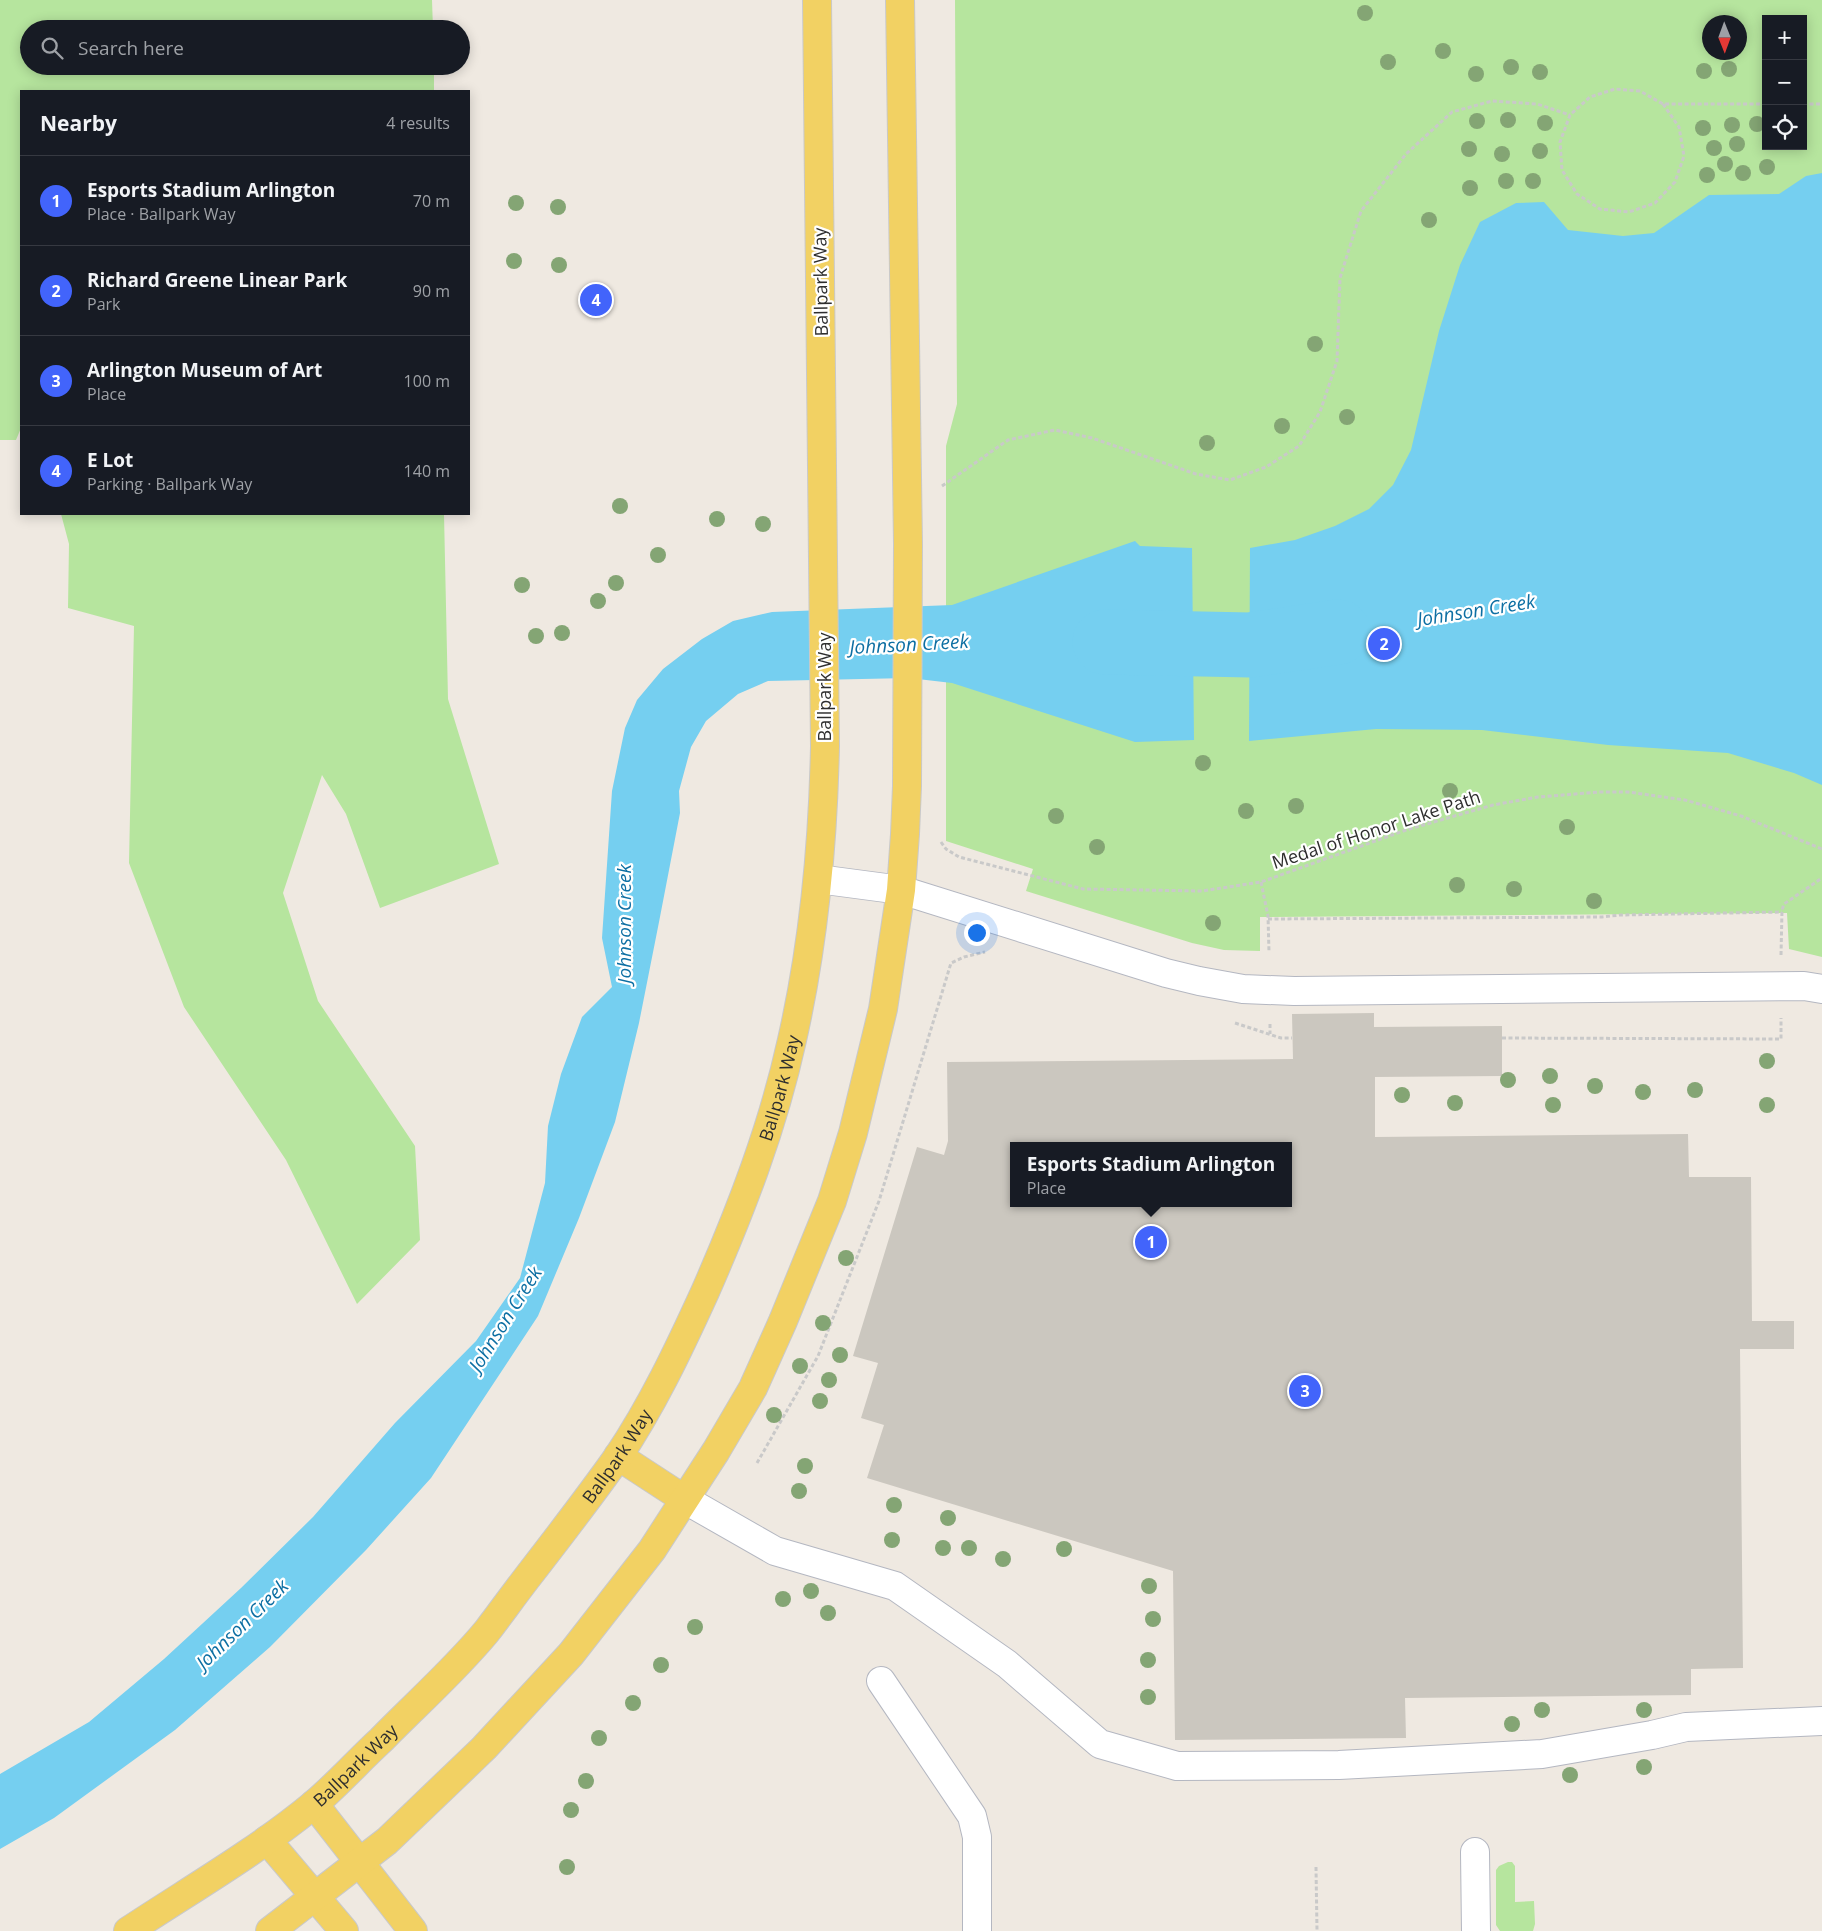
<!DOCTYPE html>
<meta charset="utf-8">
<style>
body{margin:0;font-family:"Open Sans",sans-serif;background:#242831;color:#f1f3f6}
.controls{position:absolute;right:15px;top:15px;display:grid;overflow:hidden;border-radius:0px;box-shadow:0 2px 12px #0003}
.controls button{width:45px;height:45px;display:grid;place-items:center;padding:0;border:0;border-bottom:1px solid #363941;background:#171b24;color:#f1f3f6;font:25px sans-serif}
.compass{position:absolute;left:1702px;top:15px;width:45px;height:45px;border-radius:50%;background:#171b24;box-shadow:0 2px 12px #0003;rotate:179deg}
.you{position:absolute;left:976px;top:932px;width:18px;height:18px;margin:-12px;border:4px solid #fff;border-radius:50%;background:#1a73e8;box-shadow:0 0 0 8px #1a73e833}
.badge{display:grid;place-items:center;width:32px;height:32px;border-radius:50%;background:#4264fb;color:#fff;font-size:16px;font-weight:700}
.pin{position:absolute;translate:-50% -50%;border:2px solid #fff;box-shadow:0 1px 5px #0006}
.popup{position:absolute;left:1010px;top:1142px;width:282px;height:65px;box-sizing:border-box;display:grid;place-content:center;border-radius:0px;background:#171b24;filter:drop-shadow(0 1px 4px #0005);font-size:16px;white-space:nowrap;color:#9ea1a6}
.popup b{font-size:19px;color:#f1f3f6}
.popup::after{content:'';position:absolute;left:50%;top:100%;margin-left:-10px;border:10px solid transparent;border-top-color:#171b24}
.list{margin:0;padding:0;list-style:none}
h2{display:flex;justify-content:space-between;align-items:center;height:65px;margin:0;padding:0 20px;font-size:21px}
h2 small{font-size:16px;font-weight:400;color:#9ea1a6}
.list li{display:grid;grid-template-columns:32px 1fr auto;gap:15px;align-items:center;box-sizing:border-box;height:90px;padding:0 20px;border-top:1px solid #363941}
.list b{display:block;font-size:19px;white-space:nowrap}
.list p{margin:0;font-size:16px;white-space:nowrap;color:#9ea1a6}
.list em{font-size:16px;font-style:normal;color:#9ea1a6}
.icon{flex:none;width:28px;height:28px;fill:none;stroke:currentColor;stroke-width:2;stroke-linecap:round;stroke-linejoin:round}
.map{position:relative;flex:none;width:1822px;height:1931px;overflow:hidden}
.search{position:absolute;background:#171b24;box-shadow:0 2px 12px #0003;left:20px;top:20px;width:450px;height:55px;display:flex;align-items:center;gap:12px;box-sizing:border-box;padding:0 18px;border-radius:28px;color:#9ea1a6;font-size:19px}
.panel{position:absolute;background:#171b24;box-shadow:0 2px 12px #0003;left:20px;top:90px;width:450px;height:425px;border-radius:0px}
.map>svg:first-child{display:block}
</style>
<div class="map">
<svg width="1822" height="1931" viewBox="0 0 1822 1931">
<rect width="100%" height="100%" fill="#efe9e1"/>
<g fill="#b6e59e" fill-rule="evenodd">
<polygon points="0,0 432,0 433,29 29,29 29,66 434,66 434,91 21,91 21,428 16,440 0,440"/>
<path d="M 955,0 L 1822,0 L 1822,957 L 1789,949 L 1787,913 L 1260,917 L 1260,951 L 1224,950 L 1192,943 L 1026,891 L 1033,869 L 946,841 L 946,446 L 957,404 ZM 1766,19 L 1803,19 L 1803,146 L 1766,146 ZM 1710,22 L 1740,22 L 1740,52 L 1710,52 Z"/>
<polygon points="61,514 444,514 448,699 499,864 380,908 346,814 322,775 283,893 318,1001 415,1146 420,1240 357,1304 286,1160 184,1007 129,863 134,626 68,608 69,544"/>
<polygon points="1508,1862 1512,1862 1515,1866 1515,1902 1534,1901 1535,1924 1533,1931 1500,1931 1496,1925 1496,1870 1499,1866"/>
</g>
<g fill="#75cff0">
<polygon points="1822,173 1822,785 1794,773 1728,753 1608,745 1482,730 1376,729 1249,741 1250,548 1295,540 1335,526 1369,509 1393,485 1411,450 1439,331 1460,265 1480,222 1516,203 1544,202 1568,230 1623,236 1654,233 1709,195 1779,194 1806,176"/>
<polygon points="1135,541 1140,546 1192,548 1194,740 1135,742 952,683 909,678 768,681 738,694 706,721 691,747 679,791 680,813 659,922 639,1023 615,1122 579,1218 538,1316 431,1478 366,1550 270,1647 175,1730 54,1818 0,1849 0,1774 89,1722 164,1659 241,1588 313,1517 395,1423 476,1341 520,1278 545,1183 548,1126 561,1074 582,1017 612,987 602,938 612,791 625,728 637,700 663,669 702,639 733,621 772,612 952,605"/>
</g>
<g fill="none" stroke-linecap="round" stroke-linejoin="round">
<polyline stroke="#75cff0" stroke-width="65" points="1105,642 1250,645 1338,632"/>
</g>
<path fill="#cbc7bf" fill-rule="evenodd" d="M 1374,1013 L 1374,1027 L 1502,1026 L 1502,1076 L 1375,1077 L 1375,1137 L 1688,1134 L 1689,1177 L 1751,1177 L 1752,1321 L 1794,1321 L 1794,1349 L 1740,1349 L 1743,1668 L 1691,1669 L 1691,1695 L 1405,1698 L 1406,1738 L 1175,1740 L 1173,1571 L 867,1478 L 884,1425 L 861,1418 L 878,1363 L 853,1356 L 917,1147 L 944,1155 L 948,1141 L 947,1062 L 1293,1059 L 1292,1014 ZM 1014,1146 L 1288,1146 L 1288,1203 L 1014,1203 Z"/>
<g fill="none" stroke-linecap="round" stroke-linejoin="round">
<g stroke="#b4b7c1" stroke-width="30">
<g id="minor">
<polyline points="818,879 901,890 1166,973 1199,981 1243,989 1294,991 1804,986 1822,989"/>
<polyline points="684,1499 775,1551 895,1586 1007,1664 1100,1744 1177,1766 1339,1765 1542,1754 1652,1735 1686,1727 1822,1721"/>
<polyline points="881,1681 972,1816 977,1837 977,1931"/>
<polyline points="1475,1852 1476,1931"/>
</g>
</g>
<g stroke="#c9c9c9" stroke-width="30">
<g id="major">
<polyline points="618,1456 684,1499"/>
<polyline points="314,1804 413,1931"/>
<polyline points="267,1840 344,1931"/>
<path id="s1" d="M 128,1931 C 190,1890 256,1852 313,1805 C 337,1785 358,1761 381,1740 C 416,1704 455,1670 487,1631 C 500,1614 513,1596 526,1579 C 557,1539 588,1499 617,1458 C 652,1406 679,1349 705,1292 C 741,1210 773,1127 792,1040 C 814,943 823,845 825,746 L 817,0"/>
<polyline points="270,1931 387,1841 484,1748 571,1654 652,1550 716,1451 753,1388 783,1321 832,1201 853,1133 883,1009 901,890 905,834 907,786 908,544 900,0"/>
</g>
</g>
<g stroke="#c9c9c9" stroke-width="3" stroke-dasharray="4 2.5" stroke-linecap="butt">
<polyline points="1663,104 1679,127 1684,156 1675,182 1655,203 1629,212 1600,209 1577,194 1562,170 1560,142 1570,115 1590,97 1615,89 1640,91 1663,104 1766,104"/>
<polyline points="1803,104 1822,104"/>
<polyline points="942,486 1008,440 1055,430 1092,438 1196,474 1230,480 1266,467 1299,446 1320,412 1337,361 1340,278 1361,211 1406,154 1452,112 1492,101 1537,104 1570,115"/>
<polyline points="941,842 946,849 959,857 1083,889 1202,891 1261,882 1406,830 1493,805 1538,797 1600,792 1628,792 1685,800 1741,816 1822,849"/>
<polyline points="1261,882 1268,916 1269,952"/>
<polyline points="1268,919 1602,917 1620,915 1782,912"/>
<polyline points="1781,955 1782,910 1784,904 1822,878"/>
<polyline points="1235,1023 1281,1038 1292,1038"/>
<polyline points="1270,1024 1270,1034"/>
<polyline points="1502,1038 1781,1039 1781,1018"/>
<polyline points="757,1463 818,1356 879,1201 951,963 964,957 985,952"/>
<polyline points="1316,1867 1317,1931"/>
</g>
<use href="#minor" stroke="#fff" stroke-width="28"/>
<use href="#major" stroke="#f2d163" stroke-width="28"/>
</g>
<g fill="#84a574">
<circle cx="1365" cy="13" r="8"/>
<circle cx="1443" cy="51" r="8"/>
<circle cx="1388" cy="62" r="8"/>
<circle cx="1511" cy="67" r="8"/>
<circle cx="1729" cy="69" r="8"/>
<circle cx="1704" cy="71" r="8"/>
<circle cx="1540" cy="72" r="8"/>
<circle cx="1476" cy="74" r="8"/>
<circle cx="1508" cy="120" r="8"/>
<circle cx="1477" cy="121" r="8"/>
<circle cx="1545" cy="123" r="8"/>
<circle cx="1757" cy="124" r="8"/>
<circle cx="1732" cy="125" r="8"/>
<circle cx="1703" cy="128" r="8"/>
<circle cx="1737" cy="144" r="8"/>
<circle cx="1714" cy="148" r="8"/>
<circle cx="1469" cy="149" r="8"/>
<circle cx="1540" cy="151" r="8"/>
<circle cx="1502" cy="154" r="8"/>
<circle cx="1725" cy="164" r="8"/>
<circle cx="1767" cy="167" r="8"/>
<circle cx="1743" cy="173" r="8"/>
<circle cx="1707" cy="175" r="8"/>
<circle cx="1506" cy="181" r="8"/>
<circle cx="1533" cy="181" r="8"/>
<circle cx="1470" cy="188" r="8"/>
<circle cx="516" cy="203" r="8"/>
<circle cx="558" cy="207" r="8"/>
<circle cx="1429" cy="220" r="8"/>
<circle cx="514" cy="261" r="8"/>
<circle cx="559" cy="265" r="8"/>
<circle cx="1315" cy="344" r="8"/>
<circle cx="1347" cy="417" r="8"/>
<circle cx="1282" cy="426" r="8"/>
<circle cx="1207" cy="443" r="8"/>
<circle cx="620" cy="506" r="8"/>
<circle cx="717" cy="519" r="8"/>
<circle cx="763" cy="524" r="8"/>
<circle cx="658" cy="555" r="8"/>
<circle cx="616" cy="583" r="8"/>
<circle cx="522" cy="585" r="8"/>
<circle cx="598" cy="601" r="8"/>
<circle cx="562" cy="633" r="8"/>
<circle cx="536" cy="636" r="8"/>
<circle cx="1203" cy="763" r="8"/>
<circle cx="1450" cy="791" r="8"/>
<circle cx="1296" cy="806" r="8"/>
<circle cx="1246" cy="811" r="8"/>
<circle cx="1056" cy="816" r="8"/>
<circle cx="1567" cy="827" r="8"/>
<circle cx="1097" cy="847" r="8"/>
<circle cx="1457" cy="885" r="8"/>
<circle cx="1514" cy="889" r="8"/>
<circle cx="1594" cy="901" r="8"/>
<circle cx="1213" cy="923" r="8"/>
<circle cx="1767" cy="1061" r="8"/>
<circle cx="1550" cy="1076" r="8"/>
<circle cx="1508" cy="1080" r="8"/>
<circle cx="1595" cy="1086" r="8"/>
<circle cx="1695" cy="1090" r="8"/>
<circle cx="1643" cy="1092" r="8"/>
<circle cx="1402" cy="1095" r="8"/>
<circle cx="1455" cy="1103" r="8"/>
<circle cx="1553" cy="1105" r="8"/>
<circle cx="1767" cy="1105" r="8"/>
<circle cx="846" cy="1258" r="8"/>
<circle cx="823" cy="1323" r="8"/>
<circle cx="840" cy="1355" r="8"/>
<circle cx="800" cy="1366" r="8"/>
<circle cx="829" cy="1380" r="8"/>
<circle cx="820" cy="1401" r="8"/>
<circle cx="774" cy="1415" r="8"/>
<circle cx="805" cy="1466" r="8"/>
<circle cx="799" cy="1491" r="8"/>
<circle cx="894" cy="1505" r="8"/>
<circle cx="948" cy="1518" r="8"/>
<circle cx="892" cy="1540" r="8"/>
<circle cx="943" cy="1548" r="8"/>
<circle cx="969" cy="1548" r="8"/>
<circle cx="1064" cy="1549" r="8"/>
<circle cx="1003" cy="1559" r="8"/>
<circle cx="1149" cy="1586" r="8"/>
<circle cx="811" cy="1591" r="8"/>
<circle cx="783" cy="1599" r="8"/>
<circle cx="828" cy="1613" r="8"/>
<circle cx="1153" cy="1619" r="8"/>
<circle cx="695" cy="1627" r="8"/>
<circle cx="1148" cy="1660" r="8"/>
<circle cx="661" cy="1665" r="8"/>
<circle cx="1148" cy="1697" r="8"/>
<circle cx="633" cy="1703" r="8"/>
<circle cx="1542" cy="1710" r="8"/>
<circle cx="1644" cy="1710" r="8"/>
<circle cx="1512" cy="1724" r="8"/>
<circle cx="599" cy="1738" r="8"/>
<circle cx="1644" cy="1767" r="8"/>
<circle cx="1570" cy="1775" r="8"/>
<circle cx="586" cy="1781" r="8"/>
<circle cx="571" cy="1810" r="8"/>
<circle cx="567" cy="1867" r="8"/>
</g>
<g text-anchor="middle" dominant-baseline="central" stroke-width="4.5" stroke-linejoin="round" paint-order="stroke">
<g font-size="18" fill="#2e2e2e" stroke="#fff">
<text transform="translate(820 282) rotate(-91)">Ballpark Way</text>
<text transform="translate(824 687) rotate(-90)">Ballpark Way</text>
<text transform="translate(1376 829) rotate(-18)">Medal of Honor Lake Path</text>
<text stroke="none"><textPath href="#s1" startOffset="1092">Ballpark Way</textPath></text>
<text stroke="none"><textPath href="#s1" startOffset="688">Ballpark Way</textPath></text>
<text stroke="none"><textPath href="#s1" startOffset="282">Ballpark Way</textPath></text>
</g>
<g font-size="19" font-style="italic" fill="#0d6fa3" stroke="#fff">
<text transform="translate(1476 610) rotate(-9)">Johnson Creek</text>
<text transform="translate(909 644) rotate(-3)">Johnson Creek</text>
<text transform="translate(624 924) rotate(-90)">Johnson Creek</text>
<text transform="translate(505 1319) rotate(-58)">Johnson Creek</text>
<text transform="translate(242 1624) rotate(-44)">Johnson Creek</text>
</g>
</g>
</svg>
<div class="controls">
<button>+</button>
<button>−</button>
<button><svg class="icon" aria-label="locate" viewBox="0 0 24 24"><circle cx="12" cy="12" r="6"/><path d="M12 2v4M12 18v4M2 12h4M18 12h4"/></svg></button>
</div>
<svg class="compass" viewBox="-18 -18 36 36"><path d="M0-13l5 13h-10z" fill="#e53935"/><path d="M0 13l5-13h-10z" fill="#9ea1a6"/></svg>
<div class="you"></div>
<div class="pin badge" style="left:1151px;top:1242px">1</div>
<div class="popup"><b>Esports Stadium Arlington</b>Place</div>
<div class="pin badge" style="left:1384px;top:644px">2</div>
<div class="pin badge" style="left:1305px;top:1391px">3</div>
<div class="pin badge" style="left:596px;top:300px">4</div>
<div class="search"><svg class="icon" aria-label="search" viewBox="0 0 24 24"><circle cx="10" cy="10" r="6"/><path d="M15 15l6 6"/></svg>Search here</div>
<section class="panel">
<h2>Nearby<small>4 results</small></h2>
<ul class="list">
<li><span class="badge">1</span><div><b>Esports Stadium Arlington</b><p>Place · Ballpark Way</p></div><em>70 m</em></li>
<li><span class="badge">2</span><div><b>Richard Greene Linear Park</b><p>Park</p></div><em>90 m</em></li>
<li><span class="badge">3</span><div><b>Arlington Museum of Art</b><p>Place</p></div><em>100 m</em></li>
<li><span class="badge">4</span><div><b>E Lot</b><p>Parking · Ballpark Way</p></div><em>140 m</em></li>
</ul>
</section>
</div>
